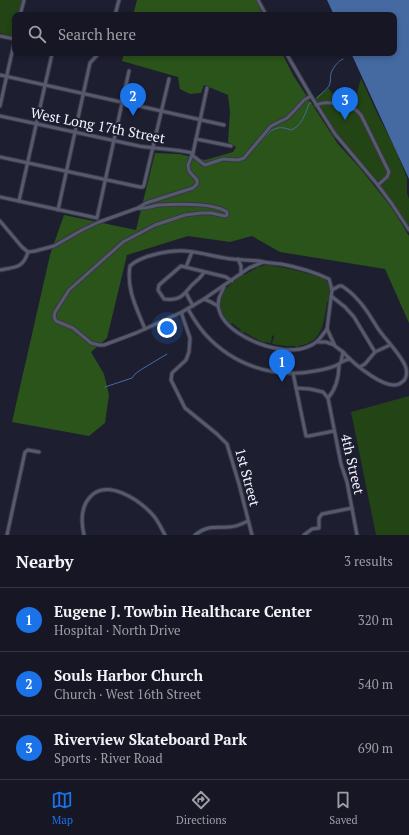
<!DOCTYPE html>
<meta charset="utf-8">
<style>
body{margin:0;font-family:"PT Serif",serif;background:#232331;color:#f1f3f6}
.you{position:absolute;left:167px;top:328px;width:14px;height:14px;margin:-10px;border:3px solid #fff;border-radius:50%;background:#1a73e8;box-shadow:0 0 0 6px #1a73e833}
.badge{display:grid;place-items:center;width:26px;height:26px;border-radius:50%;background:#1a73e8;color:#fff;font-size:13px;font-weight:700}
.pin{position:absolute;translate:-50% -33px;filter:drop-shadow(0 1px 2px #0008)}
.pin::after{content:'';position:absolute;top:21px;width:14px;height:12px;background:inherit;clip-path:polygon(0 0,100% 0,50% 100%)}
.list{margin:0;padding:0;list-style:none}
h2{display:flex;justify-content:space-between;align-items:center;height:52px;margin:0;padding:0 16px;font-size:17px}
h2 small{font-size:13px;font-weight:400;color:#9e9fa6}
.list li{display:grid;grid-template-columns:26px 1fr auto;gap:12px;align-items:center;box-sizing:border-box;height:64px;padding:0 16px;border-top:1px solid #353541}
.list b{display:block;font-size:15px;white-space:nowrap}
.list p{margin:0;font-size:13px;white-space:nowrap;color:#9e9fa6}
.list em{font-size:13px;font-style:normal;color:#9e9fa6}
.icon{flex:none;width:22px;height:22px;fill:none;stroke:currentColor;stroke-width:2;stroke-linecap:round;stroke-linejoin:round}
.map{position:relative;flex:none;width:409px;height:535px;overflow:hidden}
.search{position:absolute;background:#161624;box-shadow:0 2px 6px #0003;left:12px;right:12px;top:12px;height:44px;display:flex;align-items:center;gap:10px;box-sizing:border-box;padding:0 14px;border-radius:8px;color:#9e9fa6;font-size:15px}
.sheet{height:244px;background:#161624}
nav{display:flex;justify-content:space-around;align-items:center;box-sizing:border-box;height:56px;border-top:1px solid #353541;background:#161624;font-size:11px;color:#9e9fa6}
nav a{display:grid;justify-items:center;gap:2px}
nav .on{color:#1a73e8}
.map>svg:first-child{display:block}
</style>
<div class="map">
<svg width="409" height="535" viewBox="0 0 409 535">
<rect width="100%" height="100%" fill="#1d1e30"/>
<g fill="#234415">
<polygon points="0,0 22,0 19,15 15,15 15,33 14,37 0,33"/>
<path d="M 361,78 L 377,113 L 395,148 L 407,178 L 407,193 L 409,199 L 409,228 L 392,202 L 368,171 L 339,137 L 319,107 L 315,98 L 328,88 C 339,100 340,106 356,97 Z"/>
<path d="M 266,265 C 275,265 320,275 327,281 C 330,284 330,291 329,296 L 330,296 L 330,302 L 327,302 C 324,322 323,343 298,346 L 298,348 L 296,348 L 295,346 L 285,346 L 272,344 L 274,337 L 273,335 L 272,336 L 271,343 L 262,342 L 244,332 L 243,333 L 240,332 L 241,330 L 232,323 L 230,324 L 225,318 L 224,318 C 213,297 227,286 243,274 L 244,275 L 258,267 Z"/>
<polygon points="409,396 409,535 376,535 351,412"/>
</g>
<g fill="#2b541a">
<polygon points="137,0 256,0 263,15 133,15"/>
<polygon points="124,53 282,53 293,75 338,144 360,168 392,208 409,236 409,323 385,269 280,252 252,236 230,242 188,236 127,255 107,338 91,352 104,374 109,395 105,423 89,436 12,422 50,255 64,215 136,230 155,153 179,154 205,160 233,152 236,147 228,142 230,112 228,95 204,85 201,93 190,94 180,89 178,77 122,61"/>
</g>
<polygon fill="#456aa2" points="327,0 409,0 409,179 351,53 394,53 394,15 334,15"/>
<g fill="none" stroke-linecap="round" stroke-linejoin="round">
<g stroke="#456aa2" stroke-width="1">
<path d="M 317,98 C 321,94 326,90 329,86 C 331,82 330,78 331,73 C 333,68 338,61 343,59"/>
<path d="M 258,144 C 269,133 274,123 291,130 C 302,126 305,114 309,104 L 311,103"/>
<polyline points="105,387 132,378 135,374 142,369 167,354"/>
</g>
<g stroke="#373745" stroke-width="5">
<g id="minor">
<polyline points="258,0 266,15"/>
<polyline points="20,15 24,0"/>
<polyline points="115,15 119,0"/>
<polyline points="0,36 15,39"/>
<polyline points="286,53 311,96 335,134 377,184 392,204 409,230"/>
<polyline points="0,75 224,125"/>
<path d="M 316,105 C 325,100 345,104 354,109 C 357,110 359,113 361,115 L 389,172 L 387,177 L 378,185"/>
<polyline points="0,106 15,39"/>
<path d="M 0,116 L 139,146 C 157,149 175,149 193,153"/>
<polyline points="196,139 231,146"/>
<polyline points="192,155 202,163 205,165 223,159 238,160 244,158 271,126 287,118 294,111 304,100 311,96"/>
<polyline points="0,157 140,187 143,187 144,185 169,79"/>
<polyline points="0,197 97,218 129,71"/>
<polyline points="19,201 52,54"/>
<polyline points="138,208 146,203 193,188 197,184 197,180 189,171 188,165 193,153 207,88"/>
<polyline points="58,210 90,63 99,53"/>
<path d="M 0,221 L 22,247 L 28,252 L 35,251 L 54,246 L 82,230 L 99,222 L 138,208 C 146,209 152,206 159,205 C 176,204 213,202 227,212 L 227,215 L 225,216 L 211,213 L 201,213 L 185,215 L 155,225 L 123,242 L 69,290 L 55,312 L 54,317 L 56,321 L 73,328 L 91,343 L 99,345 L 104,345 L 136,333 L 182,312 L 204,299 L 249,268 L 263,262"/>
<polyline points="238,259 241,266 241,274"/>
<polyline points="186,267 192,252"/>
<path d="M 0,270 C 14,267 23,269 28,252"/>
<path d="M 204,272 C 201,278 196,281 191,286 C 183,296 179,301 164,299 L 158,290 L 159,285 L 181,266 L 226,277 L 232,281"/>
<path d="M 332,290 L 339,286 L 342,286 C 348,290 353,294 358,300 C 367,309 372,320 379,330 C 386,340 403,357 406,368 C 407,373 407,379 402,382 C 389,395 352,362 343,352"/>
<polyline points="186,293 193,306"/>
<polyline points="331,296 345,307 354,317 375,352"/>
<path d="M 204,299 L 211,302 L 218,306 C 219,310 220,314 222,317 C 235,339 283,357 307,347 C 317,344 321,337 327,329"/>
<polyline points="218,306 219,298 224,287"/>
<path d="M 188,309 C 193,318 199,327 205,334 C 233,365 274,379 315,371 C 321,370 334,367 339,364 C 342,361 345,360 350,359"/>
<polyline points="182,312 182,315 190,338 189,352 186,360 172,373 171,380 185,408 217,434 227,444 239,484 252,535"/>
<path d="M 145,329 C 137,309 126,289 130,266 C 141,255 171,250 186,251 C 199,252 212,256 225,258 C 237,260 248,260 259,261 C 266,263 274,263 281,264 C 297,267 314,272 329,279 L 332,290 L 327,329 L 335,346 L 343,352 L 341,362"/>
<polyline points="317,342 326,342 334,345"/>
<polyline points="360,367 365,364 375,352 390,345"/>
<polyline points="293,373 306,436 309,436 334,431"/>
<polyline points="296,388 310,389 323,392 328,398 341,464 347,482 357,535"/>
<path d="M 328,398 C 336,389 339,375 339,364"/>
<polyline points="7,535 25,452 28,450 39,452"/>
<path d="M 84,535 C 81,522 80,508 90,497 C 107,478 139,500 152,514 C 158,520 161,528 165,535"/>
<path d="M 195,535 C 208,525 214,528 229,527 C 235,527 242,524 248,521"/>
<polyline points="304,535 312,529 319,528 319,518 322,514 352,508"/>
</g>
</g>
<use href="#minor" stroke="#575a6e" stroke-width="3"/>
</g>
<g text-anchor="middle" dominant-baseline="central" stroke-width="4" stroke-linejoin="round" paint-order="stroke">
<g font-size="14" fill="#f3f4fe" stroke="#1d1e30">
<text transform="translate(98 125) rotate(11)">West Long 17th Street</text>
<text transform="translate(353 464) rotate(77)">4th Street</text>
<text transform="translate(248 477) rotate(75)">1st Street</text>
</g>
</g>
</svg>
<div class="you"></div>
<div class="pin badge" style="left:282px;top:382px">1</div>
<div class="pin badge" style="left:133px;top:116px">2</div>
<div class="pin badge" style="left:345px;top:120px">3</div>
<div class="search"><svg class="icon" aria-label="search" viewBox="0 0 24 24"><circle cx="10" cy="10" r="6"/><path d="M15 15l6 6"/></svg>Search here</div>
</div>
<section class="sheet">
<h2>Nearby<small>3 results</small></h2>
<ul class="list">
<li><span class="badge">1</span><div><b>Eugene J. Towbin Healthcare Center</b><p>Hospital · North Drive</p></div><em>320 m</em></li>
<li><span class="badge">2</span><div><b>Souls Harbor Church</b><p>Church · West 16th Street</p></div><em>540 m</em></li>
<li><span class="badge">3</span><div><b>Riverview Skateboard Park</b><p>Sports · River Road</p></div><em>690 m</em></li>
</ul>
</section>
<nav>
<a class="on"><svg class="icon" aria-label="map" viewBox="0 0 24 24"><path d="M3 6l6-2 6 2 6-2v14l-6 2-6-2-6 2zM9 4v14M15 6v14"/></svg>Map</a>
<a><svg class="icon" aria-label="directions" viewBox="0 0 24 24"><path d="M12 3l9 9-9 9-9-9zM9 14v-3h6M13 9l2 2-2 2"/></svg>Directions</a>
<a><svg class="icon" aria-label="saved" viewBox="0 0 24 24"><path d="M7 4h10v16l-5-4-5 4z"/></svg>Saved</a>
</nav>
